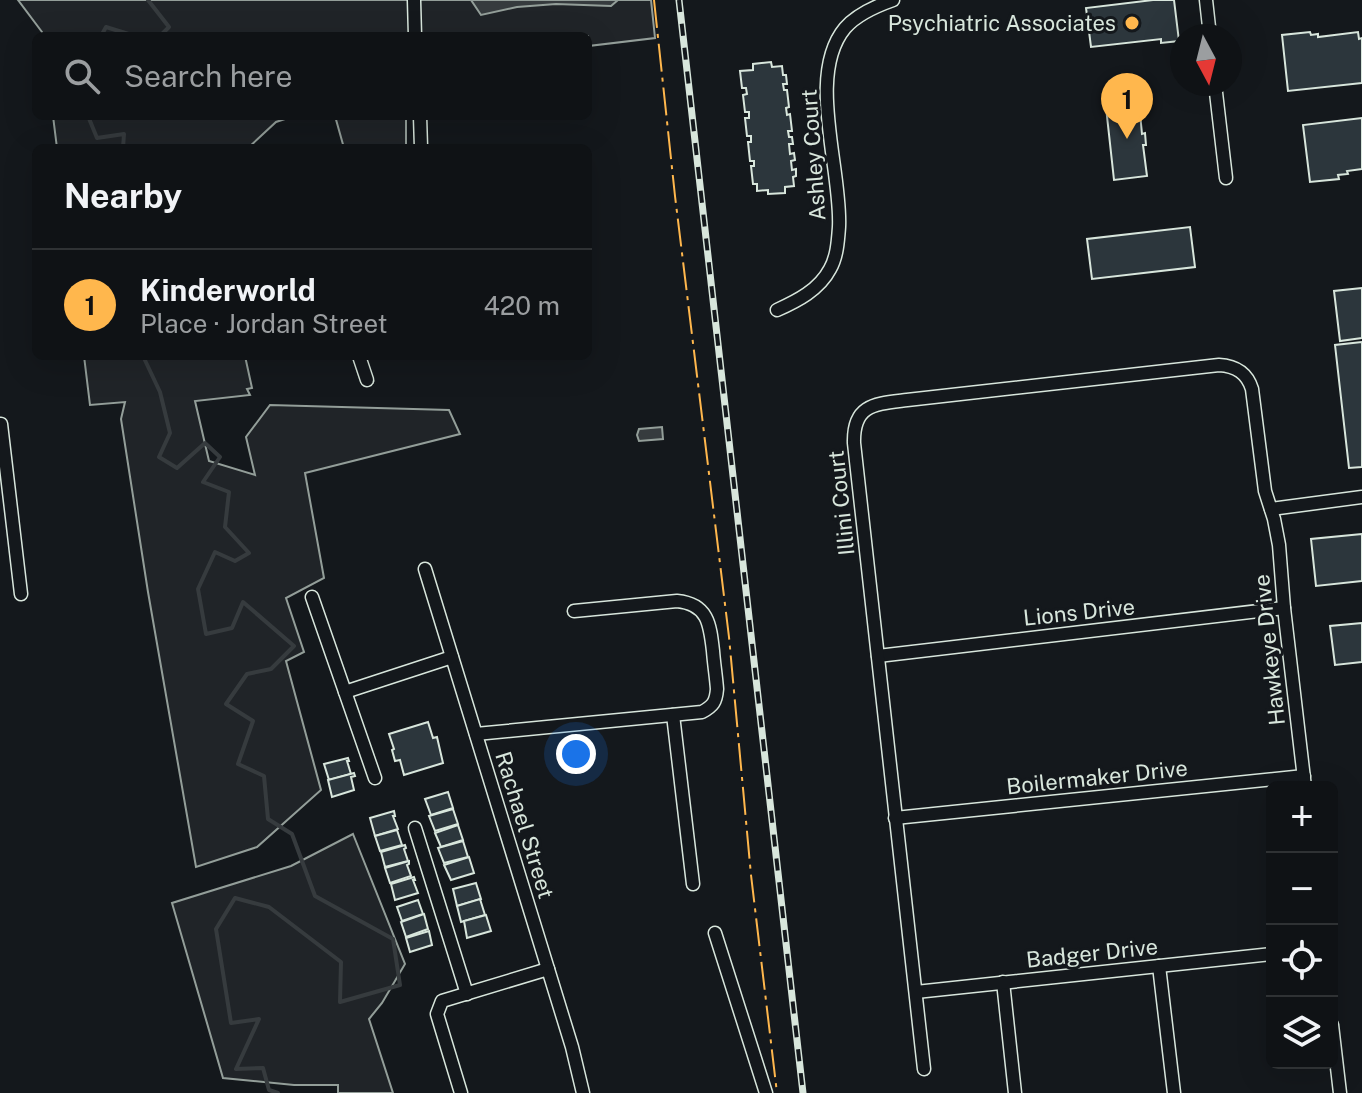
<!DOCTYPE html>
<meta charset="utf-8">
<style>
body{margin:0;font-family:"Public Sans",sans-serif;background:#1d2022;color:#f1f3f6}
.controls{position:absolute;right:24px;bottom:24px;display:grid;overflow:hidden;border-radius:12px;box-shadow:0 8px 32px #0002}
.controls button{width:72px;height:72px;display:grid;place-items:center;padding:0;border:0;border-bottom:2px solid #2f3234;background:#0f1215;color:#f1f3f6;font:40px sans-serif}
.compass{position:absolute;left:1170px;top:24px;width:72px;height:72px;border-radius:50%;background:#0f1215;box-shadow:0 8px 32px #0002;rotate:173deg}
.you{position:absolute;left:576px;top:754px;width:28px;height:28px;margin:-20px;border:6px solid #fff;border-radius:50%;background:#1a73e8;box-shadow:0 0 0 12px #1a73e833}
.badge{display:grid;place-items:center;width:52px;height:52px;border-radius:50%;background:#ffb74d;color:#111;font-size:26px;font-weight:700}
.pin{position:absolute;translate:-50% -66px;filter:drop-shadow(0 2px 4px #0008)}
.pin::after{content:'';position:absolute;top:42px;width:28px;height:24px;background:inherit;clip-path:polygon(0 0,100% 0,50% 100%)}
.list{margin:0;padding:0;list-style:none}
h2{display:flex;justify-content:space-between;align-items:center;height:104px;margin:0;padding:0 32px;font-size:34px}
h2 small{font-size:26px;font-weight:400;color:#9b9ea0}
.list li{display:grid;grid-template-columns:52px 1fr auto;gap:24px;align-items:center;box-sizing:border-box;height:112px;padding:0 32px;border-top:2px solid #2f3234}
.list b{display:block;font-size:30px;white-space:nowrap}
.list p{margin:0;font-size:26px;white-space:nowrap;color:#9b9ea0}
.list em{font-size:26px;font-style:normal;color:#9b9ea0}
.icon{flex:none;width:44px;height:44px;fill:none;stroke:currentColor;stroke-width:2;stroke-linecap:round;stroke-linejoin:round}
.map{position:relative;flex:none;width:1362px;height:1093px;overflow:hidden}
.search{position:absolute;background:#0f1215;box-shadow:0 8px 32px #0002;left:32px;top:32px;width:560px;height:88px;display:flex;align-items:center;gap:20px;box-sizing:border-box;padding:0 28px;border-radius:12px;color:#9b9ea0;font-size:30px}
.panel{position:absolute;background:#0f1215;box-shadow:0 8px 32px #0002;left:32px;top:144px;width:560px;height:216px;border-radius:12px}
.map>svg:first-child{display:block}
</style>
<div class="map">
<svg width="1362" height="1093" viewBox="0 0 1362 1093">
<rect width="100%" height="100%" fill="#14181c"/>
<g fill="#202428" stroke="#939e99" stroke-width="2">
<polygon points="18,0 651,0 655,38 588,46 588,36 42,36 42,32"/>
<polygon points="53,116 294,116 276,122 248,148 57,148"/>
<polygon points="335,116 406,116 406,148 344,148"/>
<polygon points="84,356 245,356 252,388 247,389 250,395 195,401 209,461 255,475 246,437 270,405 449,410 460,434 305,473 324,578 286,598 304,652 286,661 321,790 257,847 196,867 148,592 121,419 125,402 90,405"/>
<polygon points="353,834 405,964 382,1003 369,1019 393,1093 338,1093 338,1085 294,1085 223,1078 172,903 291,866"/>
</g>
<g fill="#363b3e" stroke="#939e99" stroke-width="2">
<polygon points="471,0 618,0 611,6 556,4 517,7 481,15"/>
<polygon points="662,427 663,439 639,441 637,435 639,429"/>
</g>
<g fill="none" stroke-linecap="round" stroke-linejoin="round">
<g stroke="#363b3e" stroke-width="4">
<polyline points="148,0 169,27 160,36"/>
<polyline points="101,36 106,27 135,36"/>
<polyline points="88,116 97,138 124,134 123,148"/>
<polyline points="143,356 160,392 170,433 159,457 177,468 205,443 220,457 203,482 229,492 225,527 249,553 235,561 215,552 198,589 206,634 232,628 243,602 294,646 271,669 247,674 226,704 253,721 238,764 264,776 268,819 292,834 315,896 393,939 400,985 340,1002 341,962 269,907 235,898 216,929 231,1023 259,1019 236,1069 263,1068 269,1090 278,1093"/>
</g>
</g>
<g fill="#2c363c" stroke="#d8e6dc" stroke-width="2">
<polygon points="1153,0 1174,0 1179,41 1161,43 1161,39 1091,47 1086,8"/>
<polygon points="1310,32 1311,35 1318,34 1318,37 1358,32 1359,39 1362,38 1362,83 1288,91 1282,35"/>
<polygon points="771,62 772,67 782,66 783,75 786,75 787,84 783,84 784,90 787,90 789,107 786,108 787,115 790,114 792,131 788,131 789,137 792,137 793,144 789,144 790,154 794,153 795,160 791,161 792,170 796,169 796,176 793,177 794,186 785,187 785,193 768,194 768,190 757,191 757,184 753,184 751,166 754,166 754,161 750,161 748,142 751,142 751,136 747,136 745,118 749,118 749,112 745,112 743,95 747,94 746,88 742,88 740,71 753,70 753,64"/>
<polygon points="1139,103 1142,134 1145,133 1146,145 1143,145 1147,176 1114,180 1106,107"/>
<polygon points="1362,118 1362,169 1347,171 1348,174 1338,175 1339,179 1310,182 1303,125"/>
<polygon points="1190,227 1195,267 1092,279 1087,239"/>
<polygon points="1362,288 1362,338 1340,341 1334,291"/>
<polygon points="1362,342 1362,467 1349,468 1335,345"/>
<polygon points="1362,534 1362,581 1316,586 1311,539"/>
<polygon points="1362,623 1362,662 1335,665 1330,626"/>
<polygon points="428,722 433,738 437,737 443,763 404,775 400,760 395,761 392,750 394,749 389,734"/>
<polygon points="348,758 349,761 347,761 351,774 329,780 324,764"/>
<polygon points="354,773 355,776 351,777 354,790 332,797 328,780"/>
<polygon points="448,792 453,808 431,815 425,799"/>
<polygon points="453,809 458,824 435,831 429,816"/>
<polygon points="394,811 395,816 393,816 398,829 375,836 370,818"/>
<polygon points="458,825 463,840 441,847 435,833"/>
<polygon points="397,830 402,845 380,851 375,836"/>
<polygon points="463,841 468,857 444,863 438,848"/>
<polygon points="405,845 406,848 404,849 408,861 385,867 381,852"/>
<polygon points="469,857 474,873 451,880 444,865"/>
<polygon points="409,861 409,864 407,865 411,876 390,883 385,868"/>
<polygon points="414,877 415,880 413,880 418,893 395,900 391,884"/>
<polygon points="476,883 481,899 457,906 453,889"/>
<polygon points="480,899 485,915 461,922 457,906"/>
<polygon points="418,900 423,914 402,921 397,907"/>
<polygon points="424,914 428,929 406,937 401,922"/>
<polygon points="486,915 491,931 467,938 464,921"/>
<polygon points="429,931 432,945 410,952 406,938"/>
</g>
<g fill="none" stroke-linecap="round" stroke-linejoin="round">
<g stroke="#d8e6dc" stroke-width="15">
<g id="minor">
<polyline points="414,0 415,36"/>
<polyline points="1206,0 1210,36"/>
<polyline points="1215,84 1226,178"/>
<polyline points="420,116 421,148"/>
<path d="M 777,310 C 797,301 819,290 830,269 C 837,257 838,241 839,227 C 842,170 806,75 845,28 C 857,14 876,6 893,0"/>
<polyline points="359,356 367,380"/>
<polyline points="1,424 21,594"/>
<polyline points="1271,509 1362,497"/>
<polyline points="425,569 572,1047 583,1093"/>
<polyline points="312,597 375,778"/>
<polyline points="878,656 1284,608"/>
<polyline points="345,692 452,657"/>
<polyline points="673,715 693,884"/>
<path d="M 476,734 L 702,712 C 713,706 716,702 717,689 C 716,676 714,664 713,651 C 710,624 708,604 677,601 L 574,611"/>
<polyline points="895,818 1304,776"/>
<polyline points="415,828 467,994"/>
<polyline points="715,933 766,1093"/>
<polyline points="1159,966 1174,1093"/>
<polyline points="1003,982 1015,1093"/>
<polyline points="916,992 1272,954"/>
<polyline points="1332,1025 1340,1093"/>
<path d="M 924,1069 L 854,443 C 853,404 875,404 907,400 L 1219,365 C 1236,366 1247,373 1252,389 L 1265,491 L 1274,519 L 1279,545 L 1284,608 L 1305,787"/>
<polyline points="461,1093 437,1014 442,1001 548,969"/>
</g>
</g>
<use href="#minor" stroke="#14181c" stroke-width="12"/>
<g stroke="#d8e6dc" stroke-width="7">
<polyline id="rail" points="679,0 803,1093"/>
</g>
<use href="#rail" stroke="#14181c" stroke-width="4" stroke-dasharray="12" stroke-linecap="butt"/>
<polyline stroke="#ffb74d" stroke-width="2" stroke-dasharray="28 6 4 6" stroke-linecap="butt" points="654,0 675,196 729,637 751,875 777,1093"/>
</g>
<circle fill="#ffb74d" stroke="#14181c" stroke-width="3" cx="1132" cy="23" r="8"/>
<g text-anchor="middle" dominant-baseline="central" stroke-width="6" stroke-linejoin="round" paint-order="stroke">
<g font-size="22" fill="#d8e6dc" stroke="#14181c" text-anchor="end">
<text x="1116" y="23">Psychiatric Associates</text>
</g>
<g font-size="22" fill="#d8e6dc" stroke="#14181c">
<text transform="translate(813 155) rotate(-94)">Ashley Court</text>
<text transform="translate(841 503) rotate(-96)">Illini Court</text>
<text transform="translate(1079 612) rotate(-6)">Lions Drive</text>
<text transform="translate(1269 650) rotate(-96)">Hawkeye Drive</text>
<text transform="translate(1097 777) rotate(-6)">Boilermaker Drive</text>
<text transform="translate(525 825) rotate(73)">Rachael Street</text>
<text transform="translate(1092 953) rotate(-6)">Badger Drive</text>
</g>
</g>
</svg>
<div class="controls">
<button>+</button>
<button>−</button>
<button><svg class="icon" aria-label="locate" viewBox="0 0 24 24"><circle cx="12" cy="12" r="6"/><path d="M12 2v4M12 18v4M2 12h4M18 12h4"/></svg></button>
<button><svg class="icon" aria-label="layers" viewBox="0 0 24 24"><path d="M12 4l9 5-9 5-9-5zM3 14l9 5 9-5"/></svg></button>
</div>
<svg class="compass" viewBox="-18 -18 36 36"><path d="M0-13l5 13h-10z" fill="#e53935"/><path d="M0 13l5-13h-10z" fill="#9b9ea0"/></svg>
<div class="you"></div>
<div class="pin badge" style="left:1127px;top:139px">1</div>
<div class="search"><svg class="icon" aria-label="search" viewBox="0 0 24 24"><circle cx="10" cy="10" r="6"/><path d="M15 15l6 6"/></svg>Search here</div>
<section class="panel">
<h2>Nearby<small></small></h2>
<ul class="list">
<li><span class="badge">1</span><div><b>Kinderworld</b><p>Place · Jordan Street</p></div><em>420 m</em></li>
</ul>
</section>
</div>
